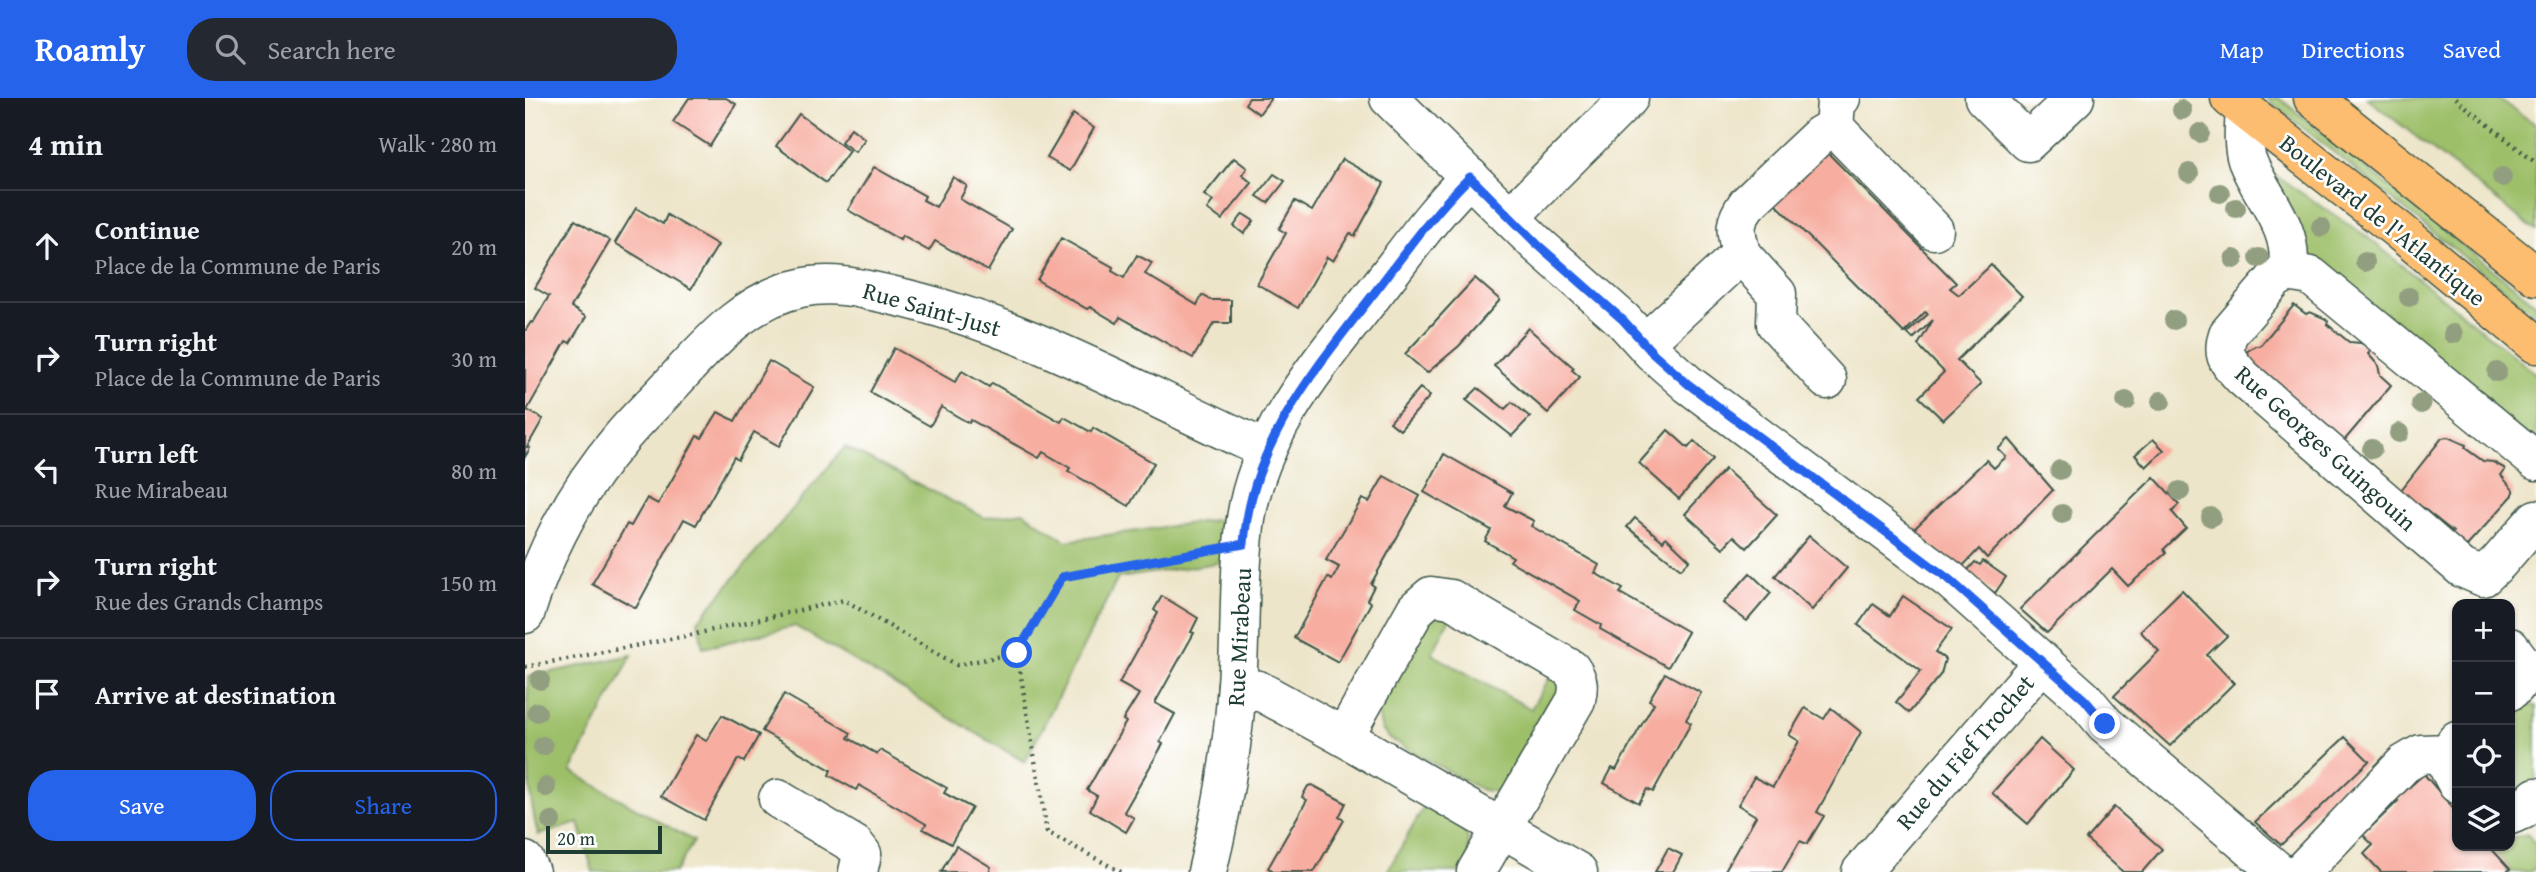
<!DOCTYPE html>
<meta charset="utf-8">
<style>
body{margin:0;font-family:"Gentium Book Plus",serif;background:#242831;color:#f1f3f6}
.controls{position:absolute;right:21px;bottom:21px;display:grid;overflow:hidden;border-radius:14px;box-shadow:0 2px 5px #0004}
.controls button{width:63px;height:63px;display:grid;place-items:center;padding:0;border:0;border-bottom:2px solid #363941;background:#171b24;color:#f1f3f6;font:35px sans-serif}
.scale{position:absolute;left:21px;bottom:18px;width:116px;box-sizing:border-box;padding-left:7px;border:4px solid #1f3d34;border-top:0;font-size:19px;line-height:24px;white-space:nowrap;color:#1f3d34;-webkit-text-stroke:5px #fff;paint-order:stroke}
.stop{position:absolute;width:21px;height:21px;margin:-16px;border:5px solid #2563eb;border-radius:50%;background:#fff}
.stop.end{background:#2563eb;border-color:#fff;box-shadow:0 2px 7px #0008}
.list{margin:0;padding:0;list-style:none}
h2{display:flex;justify-content:space-between;align-items:center;height:91px;margin:0;padding:0 28px;font-size:30px}
h2 small{font-size:23px;font-weight:400;color:#9ea1a6}
.list li{display:grid;grid-template-columns:46px 1fr auto;gap:21px;align-items:center;box-sizing:border-box;height:112px;padding:0 28px;border-top:2px solid #363941}
.list b{display:block;font-size:26px;white-space:nowrap}
.list p{margin:0;font-size:23px;white-space:nowrap;color:#9ea1a6}
.list em{font-size:23px;font-style:normal;color:#9ea1a6}
.actions{display:flex;gap:14px;padding:21px 28px}
.actions a{flex:1;padding:16px 0;border:2px solid #2563eb;border-radius:28px;text-align:center;font-size:24px;color:#2563eb}
.actions .main{background:#2563eb;color:#fff}
.icon{flex:none;width:38px;height:38px;fill:none;stroke:currentColor;stroke-width:2;stroke-linecap:round;stroke-linejoin:round}
.map{position:relative;flex:none;width:2011px;height:774px;overflow:hidden}
header{display:flex;align-items:center;gap:42px;box-sizing:border-box;height:98px;padding:0 35px;background:#2563eb;color:#fff}
header strong{font-size:33px}
nav{display:flex;gap:38px;margin-inline-start:auto;font-size:24px}
.search{width:490px;height:63px;background:#242831;display:flex;align-items:center;gap:18px;box-sizing:border-box;padding:0 24px;border-radius:28px;color:#9ea1a6;font-size:26px}
main{display:flex}
aside{flex:1;background:#171b24}
.map>svg:first-child{display:block}
</style>
<header>
<strong>Roamly</strong>
<div class="search"><svg class="icon" aria-label="search" viewBox="0 0 24 24"><circle cx="10" cy="10" r="6"/><path d="M15 15l6 6"/></svg>Search here</div>
<nav><a>Map</a><a>Directions</a><a>Saved</a></nav>
</header>
<main>
<aside>
<h2>4 min<small>Walk · 280 m</small></h2>
<ul class="list">
<li><svg class="icon" aria-label="ahead" viewBox="0 0 24 24"><path d="M12 20V5M6 11l6-6 6 6"/></svg><div><b>Continue</b><p>Place de la Commune de Paris</p></div><em>20 m</em></li>
<li><svg class="icon" aria-label="right" viewBox="0 0 24 24"><path d="M7 20v-9h11M14 6l5 5-5 5"/></svg><div><b>Turn right</b><p>Place de la Commune de Paris</p></div><em>30 m</em></li>
<li><svg class="icon" aria-label="left" viewBox="0 0 24 24"><path d="M17 20v-9H6M10 6l-5 5 5 5"/></svg><div><b>Turn left</b><p>Rue Mirabeau</p></div><em>80 m</em></li>
<li><svg class="icon" aria-label="right" viewBox="0 0 24 24"><path d="M7 20v-9h11M14 6l5 5-5 5"/></svg><div><b>Turn right</b><p>Rue des Grands Champs</p></div><em>150 m</em></li>
<li><svg class="icon" aria-label="arrive" viewBox="0 0 24 24"><path d="M6 21V4h12l-3 4 3 4H6"/></svg><div><b>Arrive at destination</b></div></li>
</ul>
<div class="actions"><a class="main">Save</a><a>Share</a></div>
</aside>
<div class="map">
<svg width="2011" height="774" viewBox="0 0 2011 774">
<rect width="100%" height="100%" fill="#fff"/>
<filter id="ink" filterUnits="userSpaceOnUse"><feTurbulence type="fractalNoise" baseFrequency=".0143" numOctaves="2"/><feDisplacementMap in="SourceGraphic" scale="14" xChannelSelector="R" yChannelSelector="G"/><feConvolveMatrix kernelMatrix="1 2 1 2 8 2 1 2 1" color-interpolation-filters="sRGB"/></filter>
<filter id="wash" filterUnits="userSpaceOnUse"><feTurbulence type="fractalNoise" baseFrequency=".00686" numOctaves="4" result="noise"/><feDisplacementMap in="SourceGraphic" scale="28" xChannelSelector="R" yChannelSelector="G"/><feGaussianBlur stdDeviation="1.57" result="paint"/><feColorMatrix in="noise" values="0 0 0 0 0 0 0 0 0 0 0 0 0 0 0 0 0 1.4 0 .05"/><feComposite in="paint" operator="in"/></filter>
<g filter="url(#wash)">
<rect width="100%" height="100%" fill="#ede5c9"/>
<g fill="#9dbf69" stroke="#5e7e4e" stroke-width="2">
<polygon points="1741,0 1754,0 2011,206 2011,217"/>
<polygon points="1842,0 1971,0 2009,25 2011,27 2011,133"/>
<polygon points="1745,74 1841,138 2011,276 2011,349 1775,167"/>
<polygon points="320,349 460,420 498,414 541,443 704,420 699,464 593,480 500,664 270,528 178,550 173,523"/>
<polygon points="903,518 926,518 907,556 1006,611 1027,575 1039,588 990,681 974,694 957,692 865,641 857,632 852,612"/>
<path d="M 107,557 L 46,673 L 169,743 L 150,774 L 68,774 L 54,725 L 13,737 C 0,686 2,632 3,579 Z"/>
<polygon points="1992,606 2011,608 2011,680 1994,696 1985,700 1985,609"/>
<path d="M 900,707 C 910,713 926,718 935,727 C 947,739 946,760 937,774 L 862,774 Z"/>
<polygon points="2002,736 2011,747 2011,769 2005,774 1982,774 1985,771 1964,748 1985,748 1985,740"/>
</g>
<g id="blocks">
<g fill="#f7aea1">
<polygon points="164,0 201,0 211,6 185,48 148,24"/>
<polygon points="724,0 746,0 734,16 720,6"/>
<polygon points="274,16 324,53 301,85 251,48"/>
<polygon points="548,16 569,30 545,73 522,60"/>
<polygon points="326,30 340,41 330,54 316,44"/>
<polygon points="1298,50 1431,185 1425,190 1434,197 1466,167 1497,198 1432,262 1456,286 1418,322 1394,299 1419,274 1393,247 1408,222 1388,241 1382,235 1403,216 1400,214 1379,235 1246,101"/>
<polygon points="709,60 722,70 717,77 727,85 697,122 682,111 688,103 679,97"/>
<polygon points="817,61 859,85 830,138 825,135 808,163 802,159 773,210 732,186 761,135 754,131 770,103 787,113"/>
<polygon points="349,69 400,98 398,102 411,109 428,79 442,88 435,101 487,131 463,173 410,143 404,153 377,138 375,142 323,112"/>
<polygon points="749,76 760,83 743,105 732,98"/>
<polygon points="111,110 138,126 142,117 193,147 166,191 90,145"/>
<polygon points="718,116 729,123 719,136 709,128"/>
<polygon points="50,122 85,143 46,209 61,219 45,245 41,243 2,312 18,321 2,349 5,350 0,359 0,233 6,224 8,225 24,198 10,190"/>
<polygon points="536,140 588,169 587,173 599,180 612,157 627,165 620,176 672,207 677,197 686,202 706,202 706,225 689,225 668,260 595,219 592,225 565,209 562,211 512,182"/>
<polygon points="950,180 975,202 934,248 902,275 880,256"/>
<polygon points="1769,207 1781,216 1785,214 1799,220 1803,223 1802,226 1824,244 1836,245 1847,251 1843,256 1853,267 1855,277 1866,287 1818,344 1717,257 1730,248 1735,248"/>
<polygon points="1003,230 1049,270 1047,272 1055,279 1023,315 969,268"/>
<polygon points="369,250 430,284 437,273 464,289 467,285 536,324 539,319 566,334 568,330 629,365 604,408 543,373 545,370 518,354 514,360 446,322 444,325 416,309 405,328 345,294"/>
<polygon points="244,263 289,289 254,348 229,334 213,362 209,359 171,427 159,421 111,510 67,486 102,426 106,428 122,400 133,406 172,338 177,340 193,314 210,323"/>
<polygon points="895,290 905,298 875,332 865,324"/>
<polygon points="953,290 980,311 987,304 1005,319 987,338 941,302"/>
<polygon points="1143,332 1163,350 1169,343 1188,361 1154,401 1114,365"/>
<polygon points="1923,339 1941,347 1940,350 1958,363 1968,364 1979,370 1980,372 1976,377 1988,392 1988,397 1942,448 1922,441 1928,434 1893,406 1888,413 1876,392 1917,340"/>
<polygon points="1484,341 1528,392 1462,460 1454,451 1436,470 1387,433 1461,362 1469,370 1481,359 1473,351"/>
<polygon points="1628,341 1639,352 1621,369 1610,357"/>
<polygon points="919,356 987,395 980,408 1009,423 1006,428 1074,467 1070,475 1098,491 1095,495 1163,534 1143,569 1075,531 1076,527 1050,512 1055,503 985,463 988,459 960,443 966,432 899,394"/>
<polygon points="1200,371 1252,417 1222,450 1209,438 1198,450 1160,416"/>
<polygon points="859,378 895,398 846,486 849,488 842,502 846,505 813,564 769,540 803,479 807,482 814,469 801,462 837,401 844,404"/>
<polygon points="1629,379 1654,406 1647,414 1661,430 1639,451 1641,455 1603,488 1587,471 1522,535 1495,511"/>
<polygon points="1110,420 1138,443 1141,439 1165,462 1156,471 1102,429"/>
<polygon points="1284,438 1322,470 1287,512 1250,478"/>
<polygon points="1458,463 1481,479 1470,495 1441,474 1450,464 1455,467"/>
<polygon points="1225,475 1246,495 1222,523 1198,505"/>
<polygon points="1657,492 1702,538 1682,557 1709,585 1645,648 1589,598 1634,553 1615,533"/>
<polygon points="637,498 673,520 666,534 669,535 630,605 650,616 635,644 638,646 599,714 609,720 601,734 565,712 572,698 562,692 601,624 598,622 614,596 594,585 633,515 629,512"/>
<polygon points="1378,498 1427,531 1410,554 1420,561 1416,576 1384,615 1371,604 1396,573 1333,527 1348,506 1365,518"/>
<polygon points="1140,575 1176,595 1161,622 1166,625 1128,694 1122,691 1114,705 1079,685 1087,670 1091,672 1129,605 1124,602"/>
<polygon points="259,596 326,635 323,640 352,656 355,652 422,690 419,695 447,710 426,746 398,731 401,726 334,687 331,692 304,677 306,672 237,633"/>
<polygon points="1280,610 1299,621 1306,610 1336,634 1292,714 1299,718 1282,746 1275,743 1257,774 1199,774 1231,718 1213,707 1229,679 1248,689 1274,643 1264,637"/>
<polygon points="197,617 234,637 219,664 213,661 179,722 136,698 171,637 181,643"/>
<polygon points="1820,639 1844,663 1756,747 1730,724"/>
<polygon points="1515,641 1549,672 1503,726 1467,695"/>
<polygon points="1899,676 1932,715 1932,748 1964,748 1985,771 1982,774 1856,774 1839,756 1848,747 1838,737 1873,703 1871,701"/>
<polygon points="787,687 821,705 814,719 819,722 789,774 746,774 747,772 743,770 782,702 777,699 783,688"/>
<polygon points="1589,709 1637,751 1617,774 1598,774 1561,741"/>
<polygon points="431,748 466,769 464,774 416,774"/>
<polygon points="1143,750 1157,757 1148,774 1130,774"/>
</g>
</g>
</g>
<g filter="url(#ink)">
<use href="#blocks" fill-opacity="0" stroke="#3e564a" stroke-width="2"/>
<g fill="none" stroke-linecap="round" stroke-linejoin="round">
<g stroke="#3e564a" stroke-width="41">
<g id="minor">
<polyline points="864,0 1012,146 1098,222 1127,254 1163,286 1425,482 1560,602 1580,626 1754,774"/>
<polyline points="1459,0 1503,44 1550,0"/>
<path d="M 1720,12 C 1719,28 1717,46 1722,62 C 1736,99 1772,132 1762,174"/>
<polyline points="1309,29 1409,132"/>
<polyline points="985,119 1104,0"/>
<path d="M 1216,156 C 1211,133 1207,127 1222,106 L 1295,37 L 1309,29 L 1311,5 L 1316,0"/>
<polyline points="1120,245 1216,156 1252,196 1251,226 1302,282"/>
<path d="M 2011,363 L 1786,178 L 1762,174 L 1750,181 L 1703,236 C 1696,259 1703,263 1718,280 L 1937,470 L 1958,479 L 1973,465 L 2011,421"/>
<path d="M 0,516 C 20,452 52,391 96,340 C 109,324 125,309 139,294 C 179,252 217,202 276,190 C 307,183 335,190 365,197 C 499,226 618,297 742,352"/>
<polyline points="1985,549 1997,565 1991,588 1985,593"/>
<polyline points="712,588 733,592 819,639 1053,774"/>
<path d="M 819,639 L 891,511 L 906,498 L 926,501 L 1046,571 C 1054,582 1054,589 1051,602 L 951,774"/>
<polyline points="1923,655 1922,667 1932,686"/>
<polyline points="253,701 330,747 337,756 333,774"/>
<polyline points="1985,717 1998,712 2011,699"/>
<polyline points="0,763 5,774"/>
<path d="M 682,774 C 697,713 708,649 712,586 C 716,531 713,475 721,421 C 734,331 800,259 854,189 C 883,152 910,112 945,79"/>
<polyline points="1336,774 1517,565"/>
<polyline points="1776,774 1879,666 1896,656 1923,655 1932,642"/>
</g>
</g>
<g stroke="#3e564a" stroke-width="41">
<g id="major">
<polyline points="1705,0 1873,132 2011,246"/>
<polyline points="1788,0 2011,178"/>
</g>
</g>
<g stroke="#3e564a" stroke-width="4.5" stroke-dasharray="2 5" stroke-linecap="butt">
<polyline points="1930,0 2011,65"/>
<polyline points="0,569 166,537 319,502 432,567 492,555"/>
<polyline points="596,774 522,734 492,555 537,479 680,453"/>
</g>
<use href="#minor" stroke="#fff" stroke-width="38"/>
<use href="#major" stroke="#fcbd6f" stroke-width="38"/>
</g>
<g fill="#919e80">
<circle cx="1657" cy="12" r="10"/>
<circle cx="1675" cy="35" r="10"/>
<circle cx="1664" cy="75" r="10"/>
<circle cx="1977" cy="79" r="10"/>
<circle cx="1695" cy="95" r="10"/>
<circle cx="1711" cy="110" r="10"/>
<circle cx="1796" cy="129" r="10"/>
<circle cx="1734" cy="160" r="10"/>
<circle cx="1709" cy="161" r="10"/>
<circle cx="1840" cy="164" r="10"/>
<circle cx="1884" cy="199" r="10"/>
<circle cx="1649" cy="222" r="10"/>
<circle cx="1928" cy="236" r="10"/>
<circle cx="1972" cy="274" r="10"/>
<circle cx="1601" cy="303" r="10"/>
<circle cx="1636" cy="303" r="10"/>
<circle cx="1896" cy="306" r="10"/>
<circle cx="1874" cy="335" r="10"/>
<circle cx="1847" cy="351" r="10"/>
<circle cx="1535" cy="372" r="10"/>
<circle cx="1655" cy="393" r="10"/>
<circle cx="1537" cy="416" r="10"/>
<circle cx="1686" cy="419" r="10"/>
<circle cx="15" cy="582" r="10"/>
<circle cx="12" cy="614" r="10"/>
<circle cx="18" cy="648" r="10"/>
<circle cx="21" cy="689" r="10"/>
<circle cx="26" cy="723" r="10"/>
</g>
</g>
<g fill="none" stroke-linecap="round" stroke-linejoin="round" filter="url(#ink)">
<path stroke="#2563eb" stroke-width="9" d="M 492,555 L 537,479 L 719,446 C 726,344 793,268 853,190 C 882,152 910,113 945,79 L 1012,146 L 1098,222 L 1127,254 L 1163,286 L 1425,482 L 1560,602 L 1580,626"/>
</g>
<g text-anchor="middle" dominant-baseline="central" stroke-width="5" stroke-linejoin="round" paint-order="stroke">
<g font-size="24" fill="#1f3d34" stroke="#fff">
<text transform="translate(1858 122) rotate(39)">Boulevard de l'Atlantique</text>
<text transform="translate(407 211) rotate(16)">Rue Saint-Just</text>
<text transform="translate(1801 350) rotate(42)">Rue Georges Guingouin</text>
<text transform="translate(714 539) rotate(-87)">Rue Mirabeau</text>
<text transform="translate(1440 654) rotate(-49)">Rue du Fief Trochet</text>
</g>
</g>
</svg>
<div class="controls">
<button>+</button>
<button>−</button>
<button><svg class="icon" aria-label="locate" viewBox="0 0 24 24"><circle cx="12" cy="12" r="6"/><path d="M12 2v4M12 18v4M2 12h4M18 12h4"/></svg></button>
<button><svg class="icon" aria-label="layers" viewBox="0 0 24 24"><path d="M12 4l9 5-9 5-9-5zM3 14l9 5 9-5"/></svg></button>
</div>
<div class="scale">20 m</div>
<div class="stop" style="left:492px;top:555px"></div>
<div class="stop end" style="left:1580px;top:626px"></div>
</div>
</main>
